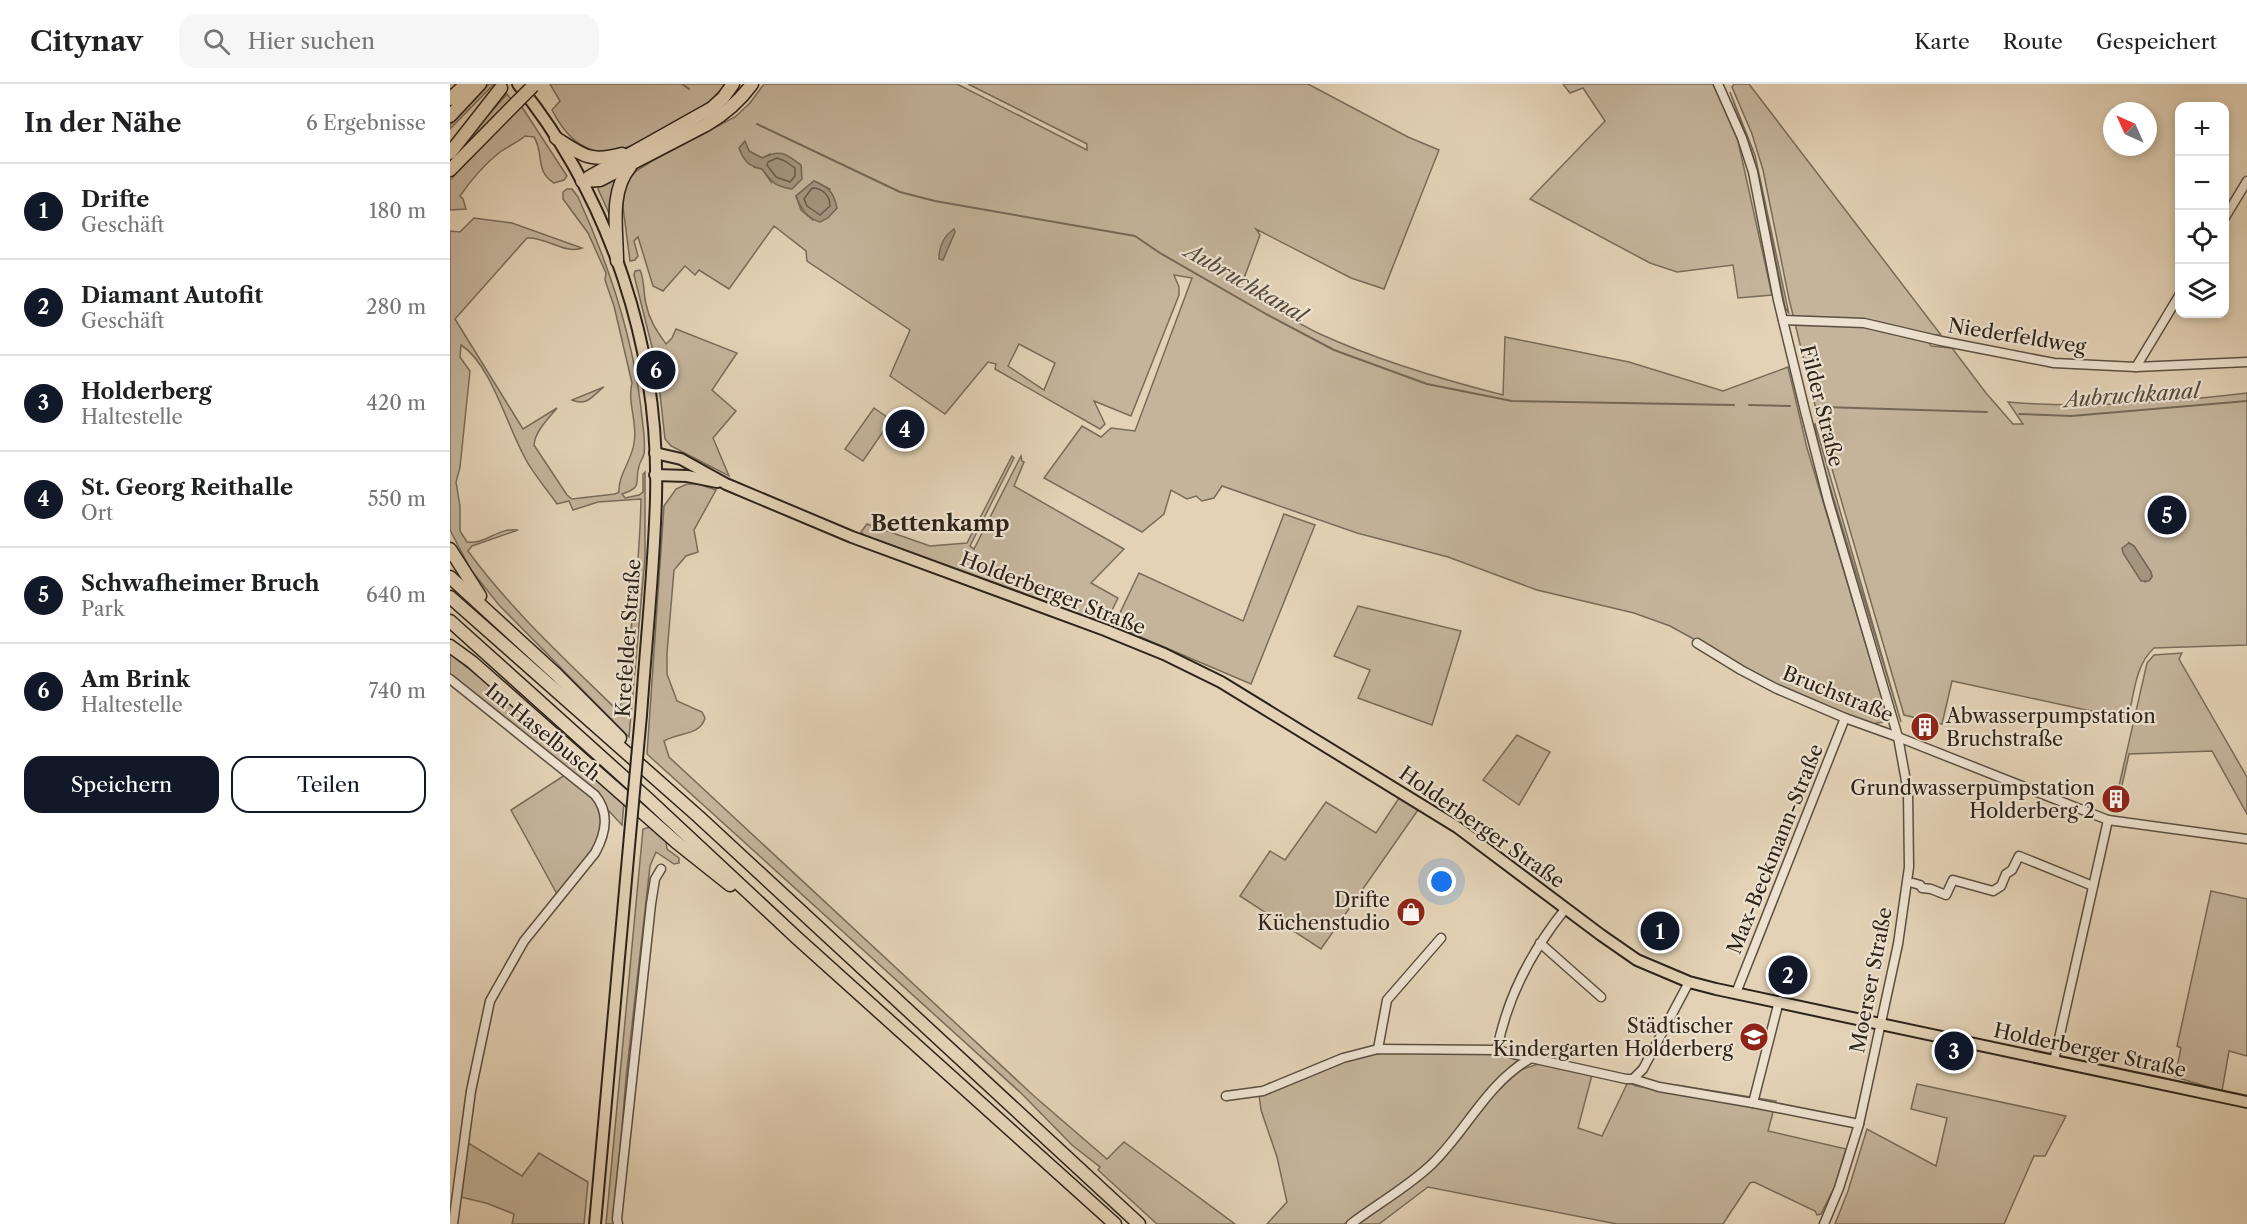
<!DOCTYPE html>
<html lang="de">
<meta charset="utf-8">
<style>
body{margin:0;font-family:"Libre Caslon Text",serif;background:#f6f6f6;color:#202124}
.controls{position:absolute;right:18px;top:18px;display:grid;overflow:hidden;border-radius:12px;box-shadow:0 3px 9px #0003}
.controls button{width:54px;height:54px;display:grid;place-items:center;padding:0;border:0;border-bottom:2px solid #e0e0e0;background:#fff;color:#202124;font:30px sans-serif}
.compass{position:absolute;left:1653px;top:18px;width:54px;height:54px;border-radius:50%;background:#fff;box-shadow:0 3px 9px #0003;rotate:315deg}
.you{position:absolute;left:992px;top:798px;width:21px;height:21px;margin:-15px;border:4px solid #fff;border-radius:50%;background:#1a73e8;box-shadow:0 0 0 9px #1a73e833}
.badge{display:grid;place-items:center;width:39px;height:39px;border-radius:50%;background:#111827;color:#fff;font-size:20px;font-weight:700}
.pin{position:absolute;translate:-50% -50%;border:3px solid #fff;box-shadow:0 2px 6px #0006}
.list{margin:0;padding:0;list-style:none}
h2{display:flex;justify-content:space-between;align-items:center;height:78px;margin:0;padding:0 24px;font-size:26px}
h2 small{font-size:20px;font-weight:400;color:#757577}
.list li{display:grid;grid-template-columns:39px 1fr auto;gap:18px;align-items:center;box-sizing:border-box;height:96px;padding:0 24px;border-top:2px solid #e0e0e0}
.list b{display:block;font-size:22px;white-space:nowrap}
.list p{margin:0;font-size:20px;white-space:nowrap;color:#757577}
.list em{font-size:20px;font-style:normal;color:#757577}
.actions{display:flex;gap:12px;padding:18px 24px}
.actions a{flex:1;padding:14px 0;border:2px solid #111827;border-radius:18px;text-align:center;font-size:21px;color:#111827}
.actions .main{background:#111827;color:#fff}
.icon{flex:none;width:33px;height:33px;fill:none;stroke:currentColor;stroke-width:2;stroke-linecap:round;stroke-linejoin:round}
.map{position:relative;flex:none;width:1797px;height:1140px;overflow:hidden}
header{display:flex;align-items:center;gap:36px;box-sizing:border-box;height:84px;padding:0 30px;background:#fff;border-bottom:2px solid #e0e0e0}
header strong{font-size:28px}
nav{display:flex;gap:33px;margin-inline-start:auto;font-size:21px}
.search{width:420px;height:54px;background:#f6f6f6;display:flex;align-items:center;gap:15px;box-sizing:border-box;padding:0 21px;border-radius:18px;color:#757577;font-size:22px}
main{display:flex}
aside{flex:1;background:#fff}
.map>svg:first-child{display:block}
</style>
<header>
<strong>Citynav</strong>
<div class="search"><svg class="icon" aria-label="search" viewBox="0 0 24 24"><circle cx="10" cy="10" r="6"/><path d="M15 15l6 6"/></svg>Hier suchen</div>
<nav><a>Karte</a><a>Route</a><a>Gespeichert</a></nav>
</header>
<main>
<aside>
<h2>In der Nähe<small>6 Ergebnisse</small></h2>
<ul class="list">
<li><span class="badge">1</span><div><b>Drifte</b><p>Geschäft</p></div><em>180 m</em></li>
<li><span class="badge">2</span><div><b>Diamant Autofit</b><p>Geschäft</p></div><em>280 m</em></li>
<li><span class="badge">3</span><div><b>Holderberg</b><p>Haltestelle</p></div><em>420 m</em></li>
<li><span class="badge">4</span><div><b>St. Georg Reithalle</b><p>Ort</p></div><em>550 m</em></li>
<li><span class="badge">5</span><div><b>Schwafheimer Bruch</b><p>Park</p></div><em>640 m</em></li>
<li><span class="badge">6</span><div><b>Am Brink</b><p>Haltestelle</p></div><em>740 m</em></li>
</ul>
<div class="actions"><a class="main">Speichern</a><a>Teilen</a></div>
</aside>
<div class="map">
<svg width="1797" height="1140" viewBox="0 0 1797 1140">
<rect width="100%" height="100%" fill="#e3d2b6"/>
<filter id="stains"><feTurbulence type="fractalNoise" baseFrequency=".00333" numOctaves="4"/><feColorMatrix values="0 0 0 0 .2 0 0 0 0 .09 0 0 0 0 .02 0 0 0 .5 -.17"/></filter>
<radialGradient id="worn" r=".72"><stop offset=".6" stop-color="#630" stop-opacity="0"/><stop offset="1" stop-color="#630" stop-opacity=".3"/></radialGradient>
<g fill="#c4b49b" stroke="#786c5a" stroke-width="1.5" fill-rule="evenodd">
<polygon points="39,0 44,0 0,45 0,41"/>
<path d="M 100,0 L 275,0 C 260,21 239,32 217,44 C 169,71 132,85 102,26 L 110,17 Z"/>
<path d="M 314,0 L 507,0 L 637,66 L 637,60 L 518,0 L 858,0 L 958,53 L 989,66 L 934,205 L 901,194 L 806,145 L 810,151 L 790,205 C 817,220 843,237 870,250 C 929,277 990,295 1053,311 L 1055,253 L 1179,278 L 1273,307 L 1338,283 L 1357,364 L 1437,631 L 1433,638 L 1422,640 L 1392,630 L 1333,604 L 1220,542 L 1184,529 L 1087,506 L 998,473 L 907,449 L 772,402 L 764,414 L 752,417 L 746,412 L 737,415 L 721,406 L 714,430 L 692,448 L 594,394 L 632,342 L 651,353 L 661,344 L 685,347 L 742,194 L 724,191 L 729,203 L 729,211 L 681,332 L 644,317 L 655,340 L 650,345 L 545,285 L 546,280 L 538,278 L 495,330 L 440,292 L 460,246 L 357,177 L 356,167 L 324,142 L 279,205 L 249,186 L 245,191 L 235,182 L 213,207 L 203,202 L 188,153 L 184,157 L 188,172 L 185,176 L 180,177 L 173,123 L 174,107 L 179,95 L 186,87 L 202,77 L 285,33 L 300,19 ZM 296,60 L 299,67 L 312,74 L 320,70 L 321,98 L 312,85 L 304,83 ZM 364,97 L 380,105 L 363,136 L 351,126 L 346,112 ZM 569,260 L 605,279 L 594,306 L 558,282 Z"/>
<polygon points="1113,0 1263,0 1268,8 1288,57 1322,211 1288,214 1283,181 1227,188 1200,179 1080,115 1155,37 1133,4 1120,9"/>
<path d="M 1284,0 L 1299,0 L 1491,251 L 1475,251 L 1481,262 L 1502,264 L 1536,309 L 1563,340 L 1573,340 L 1558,318 C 1637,325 1719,318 1797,309 L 1797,561 L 1704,564 C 1685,581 1684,611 1678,635 L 1502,597 L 1492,640 L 1454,631 L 1373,354 L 1339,215 L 1313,86 L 1302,50 L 1282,3 ZM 1679,459 L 1684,462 L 1701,488 L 1702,492 L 1695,498 Z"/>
<polygon points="1280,8 1305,71 1339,230 1335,223 1311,103 1302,69"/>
<polygon points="57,10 61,15 0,80 0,74"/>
<path d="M 69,23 L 72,23 L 117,92 L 114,96 L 104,99 C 84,86 95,71 84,53 L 75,52 C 67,59 58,62 50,68 C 35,80 21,96 10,112 L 13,115 L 16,125 L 0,126 L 0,96 Z"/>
<polygon points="167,92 162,136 148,105 149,101"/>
<path d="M 117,105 L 122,105 L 128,113 C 159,181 182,249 191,324 C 192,338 196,355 194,370 C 193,374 190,378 189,382 C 184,398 194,403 172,410 L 175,414 L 189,411 L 193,408 L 193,390 L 195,388 L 195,474 L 179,653 L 49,521 L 21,486 L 0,446 L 0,147 L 10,148 L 24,134 L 62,139 L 132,164 C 115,171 95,152 77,154 L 5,235 L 73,345 L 107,324 C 99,334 85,347 84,361 L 117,411 L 122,415 L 165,410 L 169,408 C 168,391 182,376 184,359 C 188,339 177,319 182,299 L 164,222 L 155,196 L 156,189 L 138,149 L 113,115 L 113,108 ZM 11,261 C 41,280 57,342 75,374 C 83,390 97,405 107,420 L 119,417 L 123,426 L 148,418 L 191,415 C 190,468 184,520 178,572 C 176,588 178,613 167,626 C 115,575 61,526 18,467 L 22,462 L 68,446 C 48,443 35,461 17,458 L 10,447 L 10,422 L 6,398 L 10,383 L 20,287 L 10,273 Z"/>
<path d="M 190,186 C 195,197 193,209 196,220 C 199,236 207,247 216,260 L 222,254 L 226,245 L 287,269 L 262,306 L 286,327 L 263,354 L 279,392 L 221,362 L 215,355 L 207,283 L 184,191 L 185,187 Z"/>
<path d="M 154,303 C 143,311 137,323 122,316 Z"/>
<polygon points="424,324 441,336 413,377 395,365"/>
<polygon points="1365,340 1451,638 1374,383 1364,341"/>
<polygon points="562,372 564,374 520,462 524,465 571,372 572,377 574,378 564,402 674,465 641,499 668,514 658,534 651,538 414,451 411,448 417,440 480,462 517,459"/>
<path d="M 237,400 L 248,400 L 266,406 L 244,446 L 248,468 L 236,472 L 224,486 L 217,569 L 217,590 L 227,617 L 252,628 L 255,634 C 250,652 229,648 214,657 L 219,673 L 584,1012 L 657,1075 L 674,1058 L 785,1140 L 707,1140 L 648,1086 L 650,1083 L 622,1061 L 572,1010 L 197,670 L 214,422 L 226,405 Z"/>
<polygon points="834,430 865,441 801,600 667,543 669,531 689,489 793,537"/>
<polygon points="908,522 1011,547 982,641 908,614 920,586 884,572"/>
<polygon points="1732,569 1729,575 1797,693 1797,730 1762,667 1679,670 1666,728 1663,728 1697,579 1704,571"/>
<polygon points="0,570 38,600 174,719 172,741 158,726 152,715 0,592"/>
<polygon points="1067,651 1100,668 1069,721 1033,696"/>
<path d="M 115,691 C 125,699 144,709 149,722 C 163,756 127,787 107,810 L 61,726 Z"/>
<polygon points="949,714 968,726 871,865 790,812 820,767 835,776 876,718 926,749"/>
<polygon points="200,743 216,758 217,765 229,774 229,779 224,780 206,768 200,782 176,994 164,1140 156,1140 193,745"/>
<polygon points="1761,807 1797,815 1797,972 1779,967 1772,1007 1725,993 1731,964 1727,962"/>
<path d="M 929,968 C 975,968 1023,963 1068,976 L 1043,1000 L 998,1058 L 968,1087 L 894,1140 L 817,1140 L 837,1118 L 827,1073 L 811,1026 L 809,1010 L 894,977 Z"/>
<polygon points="1088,980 1142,991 1128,1044 1152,1052 1178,998 1186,1002 1224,1008 1227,1001 1326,1017 1318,1047 1396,1065 1385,1102 1371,1130 1367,1131 1365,1127 1304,1098 1300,1099 1273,1140 1167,1140 978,1103 929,1140 907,1140 973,1093 1040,1012 1070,986"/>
<polygon points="1467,1000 1616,1032 1595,1072 1584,1072 1554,1140 1385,1140 1398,1107 1417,1045 1486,1082 1497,1034 1461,1025"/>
<polygon points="19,1055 18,1059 72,1092 89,1069 138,1098 134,1140 62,1140 64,1130 36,1119 6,1112"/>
</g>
<g fill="#a59680" stroke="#756856" stroke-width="1.5">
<path d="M 295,57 L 299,67 L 312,74 C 331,65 335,69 351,81 L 352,95 L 342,105 C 324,102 322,98 312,85 C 298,82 294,77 289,64 Z"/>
<path d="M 364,97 C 378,103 384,108 387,124 L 378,134 L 370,138 C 357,134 351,125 346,112 Z"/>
<path d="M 504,145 L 505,148 L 493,176 L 489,175 C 489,163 494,152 504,145 Z"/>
<polygon points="1679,459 1684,462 1701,488 1702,493 1699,497 1691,497 1673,469 1672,464"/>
</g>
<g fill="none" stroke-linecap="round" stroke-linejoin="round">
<g stroke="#685c4c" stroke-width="1.5">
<polygon points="327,74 335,77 345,84 345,92 340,98 326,93 317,81 318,78"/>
<path d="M 362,104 C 373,104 380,112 380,122 L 370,131 L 357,122 L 354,115 Z"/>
</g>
<g stroke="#756856" stroke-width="2">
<polyline points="232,0 239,5"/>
<polyline points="307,40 450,108 485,117 685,152 710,169 816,230 884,266 977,300 1062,317 1284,321"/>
<polyline points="1299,321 1340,322"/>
<polyline points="1373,323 1537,328"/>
<polyline points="1569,330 1621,332 1797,317"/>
</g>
<g stroke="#5a4f40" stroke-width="11">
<g id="minor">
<polyline points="1268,0 1292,54 1303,88 1328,216 1355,327 1378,416 1448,653 1458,708 1459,783 1448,860 1409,1040 1389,1104 1374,1140"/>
<polyline points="1774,135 1797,97"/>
<polyline points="1333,236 1414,239 1491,257 1604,279 1686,283 1797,278"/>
<polyline points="1686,283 1730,210"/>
<polyline points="1247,559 1291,586 1325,604 1395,634 1448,653 1658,736 1797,755"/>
<path d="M 0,595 L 145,711 C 160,729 156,749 145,769 L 74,857 L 40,917 L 21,1007 L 3,1140"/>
<polyline points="1463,799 1470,801 1472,804 1481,805 1496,811 1503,796 1543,807 1551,802 1556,790 1562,786 1569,772 1643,802"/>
<polyline points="1090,859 1151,913"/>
<polyline points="1286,909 1395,634"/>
<polyline points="928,965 937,916 991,854"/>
<path d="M 1047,966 C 1057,913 1082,866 1116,824"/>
<polyline points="1604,977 1658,736"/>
<polyline points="1183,995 1209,1003 1303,1019 1329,917"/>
<polyline points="776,1012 813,1007 893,974 928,965 1047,966 1081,974"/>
<polyline points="1303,1019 1409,1040"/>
<polyline points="168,1140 167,1135 201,820 205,795 211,785"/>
<path d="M 901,1140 C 927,1120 958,1103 982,1080 C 1018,1045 1035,1001 1081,974 L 1176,995 L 1183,995 L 1193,985 L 1239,898"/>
</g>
</g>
<g stroke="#2c2318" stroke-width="14">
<g id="major">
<path d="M 68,0 C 161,115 210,266 206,414 C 204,486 196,559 191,631"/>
<polyline points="205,369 231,375 276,400 402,453 655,546 714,570 771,598 1007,743 1151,851 1187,876 1239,898 1266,905 1797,1018"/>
<polyline points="205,391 237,392 267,398"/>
<polyline points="145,1140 180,751"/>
</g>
</g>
<g stroke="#2c2318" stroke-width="15">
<g id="highway">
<polyline points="0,15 16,0"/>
<polyline points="0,32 30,0"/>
<path d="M 106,54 C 133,71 139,79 172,70"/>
<polyline points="0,69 51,4"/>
<polyline points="0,86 68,17"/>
<polyline points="139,93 262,24 273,14 283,0"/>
<path d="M 132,97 L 150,96 L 256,41 C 275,30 289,18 302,0"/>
<path d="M 167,177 C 167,146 159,108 180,83"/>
<polyline points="0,465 30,512"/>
<polyline points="0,493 106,590 170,654"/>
<polyline points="0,513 249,733 689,1140"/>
<polyline points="0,537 198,715 347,854 665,1140"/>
<polyline points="0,562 22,578 226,758 280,801"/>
</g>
</g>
<use href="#minor" stroke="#ede2d0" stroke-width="8"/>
<use href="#major" stroke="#e3d2b6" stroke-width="10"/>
<use href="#highway" stroke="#e3d2b6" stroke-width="12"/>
<g stroke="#2c2318" stroke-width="14" stroke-linecap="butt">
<polyline id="major-bridge" points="180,751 191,631"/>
</g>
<g stroke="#2c2318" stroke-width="15" stroke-linecap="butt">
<polyline id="highway-bridge" points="68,17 83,2"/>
</g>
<use href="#major-bridge" stroke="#e3d2b6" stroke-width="10"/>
<use href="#highway-bridge" stroke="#e3d2b6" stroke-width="12"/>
</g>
<defs>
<g id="building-disc" transform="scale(1.5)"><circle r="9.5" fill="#8f2418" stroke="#ede2d0"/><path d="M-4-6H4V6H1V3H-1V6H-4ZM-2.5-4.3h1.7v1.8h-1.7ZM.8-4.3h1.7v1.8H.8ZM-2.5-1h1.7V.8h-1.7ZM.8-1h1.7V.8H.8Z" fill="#fff"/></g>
<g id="shop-disc" transform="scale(1.5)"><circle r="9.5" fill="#8f2418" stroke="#ede2d0"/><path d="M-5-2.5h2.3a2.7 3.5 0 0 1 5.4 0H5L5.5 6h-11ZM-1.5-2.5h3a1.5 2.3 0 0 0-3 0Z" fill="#fff"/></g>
<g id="school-disc" transform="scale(1.5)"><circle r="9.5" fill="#8f2418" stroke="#ede2d0"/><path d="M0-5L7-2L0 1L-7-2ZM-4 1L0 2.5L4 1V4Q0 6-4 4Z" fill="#fff"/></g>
</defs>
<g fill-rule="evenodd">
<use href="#building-disc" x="1475" y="643"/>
<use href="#building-disc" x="1666" y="715"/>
<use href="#shop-disc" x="961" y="828"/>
<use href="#school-disc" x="1304" y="953"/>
</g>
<g text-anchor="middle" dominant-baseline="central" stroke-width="4.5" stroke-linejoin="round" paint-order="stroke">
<g font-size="20" fill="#2c2318" stroke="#ede2d0">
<text transform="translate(1567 252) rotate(9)">Niederfeldweg</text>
<text transform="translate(1372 322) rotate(76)">Filder Straße</text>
<text transform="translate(603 509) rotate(21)">Holderberger Straße</text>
<text transform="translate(178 554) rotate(-86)">Krefelder Straße</text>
<text transform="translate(1388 610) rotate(22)">Bruchstraße</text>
<text transform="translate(93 648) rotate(39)">Im Haselbusch</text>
<text transform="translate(1032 743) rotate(35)">Holderberger Straße</text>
<text transform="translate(1325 765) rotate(-68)">Max-Beckmann-Straße</text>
<text transform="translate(1421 896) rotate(-79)">Moerser Straße</text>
<text transform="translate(1640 966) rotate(12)">Holderberger Straße</text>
</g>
<g font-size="20" fill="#2c2318" stroke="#ede2d0" text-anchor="end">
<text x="1496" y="632" text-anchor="start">Abwasserpumpstation<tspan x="1496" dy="23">Bruchstraße</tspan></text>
<text x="1645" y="704">Grundwasserpumpstation<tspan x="1645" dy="23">Holderberg 2</tspan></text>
<text x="940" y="816">Drifte<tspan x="940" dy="23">Küchenstudio</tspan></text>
<text x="1283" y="942">Städtischer<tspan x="1283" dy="23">Kindergarten Holderberg</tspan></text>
</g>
<g font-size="21" font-style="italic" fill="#564b3c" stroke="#ede2d0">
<text transform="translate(796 199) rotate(30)">Aubruchkanal</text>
<text transform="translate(1682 311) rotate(-4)">Aubruchkanal</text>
</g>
<g font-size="22" font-weight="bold" fill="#2c2318" stroke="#ede2d0">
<text x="490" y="439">Bettenkamp</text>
</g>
</g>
<rect width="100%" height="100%" filter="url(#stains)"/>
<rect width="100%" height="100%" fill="url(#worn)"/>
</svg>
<div class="controls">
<button>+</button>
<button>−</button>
<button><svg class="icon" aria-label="locate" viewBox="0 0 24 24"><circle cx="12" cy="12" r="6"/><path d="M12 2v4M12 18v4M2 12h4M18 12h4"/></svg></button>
<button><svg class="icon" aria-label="layers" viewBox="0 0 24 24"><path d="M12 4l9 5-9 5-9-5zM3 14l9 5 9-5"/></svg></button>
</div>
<svg class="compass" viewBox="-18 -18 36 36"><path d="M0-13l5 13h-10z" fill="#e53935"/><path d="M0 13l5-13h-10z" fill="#757577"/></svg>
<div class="you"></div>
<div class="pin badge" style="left:1210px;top:847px">1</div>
<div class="pin badge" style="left:1338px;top:891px">2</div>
<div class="pin badge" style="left:1504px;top:967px">3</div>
<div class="pin badge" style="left:455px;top:345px">4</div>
<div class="pin badge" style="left:1717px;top:431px">5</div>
<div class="pin badge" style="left:206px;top:286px">6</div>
</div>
</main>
